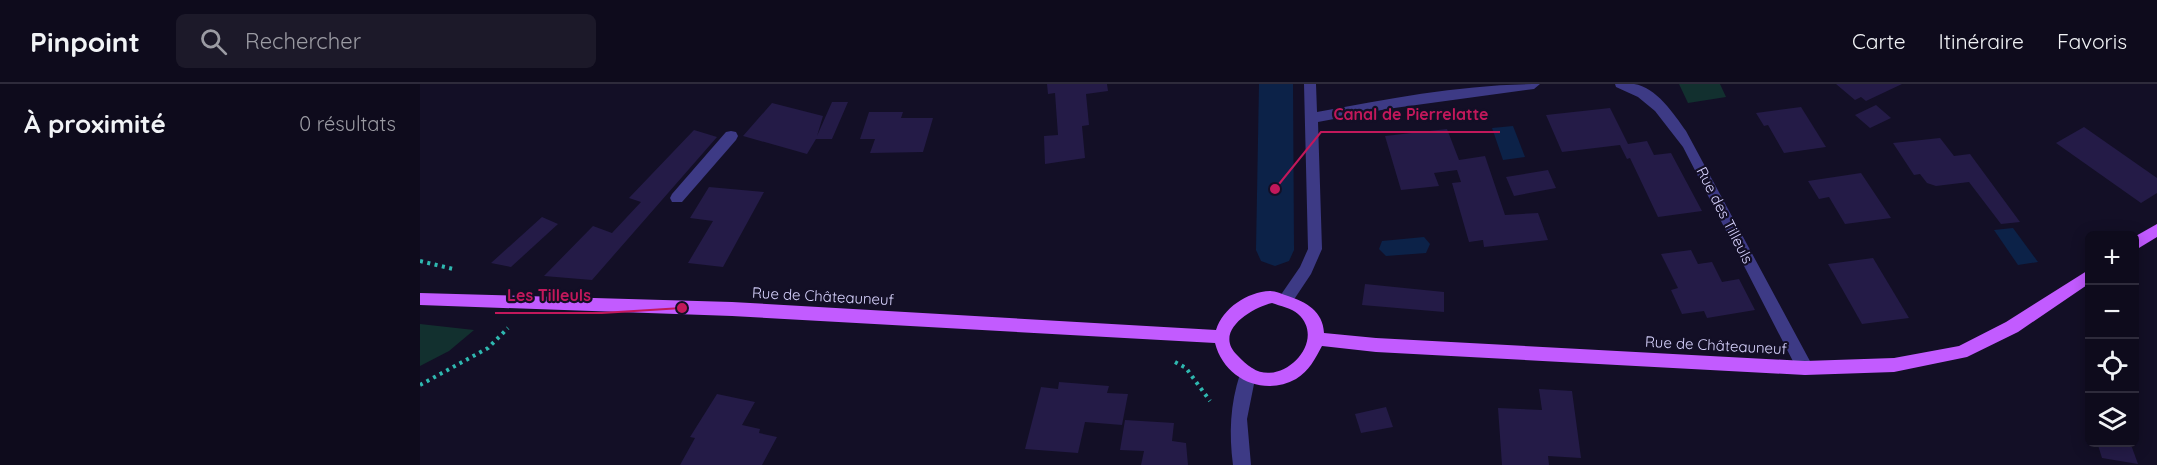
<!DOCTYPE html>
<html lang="fr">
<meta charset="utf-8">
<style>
body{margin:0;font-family:Quicksand,sans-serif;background:#1c1929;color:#f1f3f6}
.controls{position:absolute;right:18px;bottom:18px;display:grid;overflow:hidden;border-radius:9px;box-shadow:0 3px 15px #0003}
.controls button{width:54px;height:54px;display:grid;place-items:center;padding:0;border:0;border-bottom:2px solid #2e2b3b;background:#0e0b1c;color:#f1f3f6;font:30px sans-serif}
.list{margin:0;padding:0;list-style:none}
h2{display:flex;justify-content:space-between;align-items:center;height:78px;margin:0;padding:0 24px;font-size:26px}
h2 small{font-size:20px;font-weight:400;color:#9b9ba3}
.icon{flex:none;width:33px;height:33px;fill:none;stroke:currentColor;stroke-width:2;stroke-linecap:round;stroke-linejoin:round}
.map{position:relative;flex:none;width:1737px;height:381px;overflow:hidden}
header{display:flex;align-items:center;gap:36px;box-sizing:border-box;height:84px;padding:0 30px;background:#0e0b1c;border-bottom:2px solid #2e2b3b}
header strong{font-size:28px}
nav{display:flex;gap:33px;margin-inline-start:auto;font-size:21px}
.search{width:420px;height:54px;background:#1c1929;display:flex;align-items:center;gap:15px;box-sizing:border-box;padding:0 21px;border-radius:9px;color:#9b9ba3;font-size:22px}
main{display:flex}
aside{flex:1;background:#0e0b1c}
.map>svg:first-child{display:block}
</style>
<header>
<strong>Pinpoint</strong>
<div class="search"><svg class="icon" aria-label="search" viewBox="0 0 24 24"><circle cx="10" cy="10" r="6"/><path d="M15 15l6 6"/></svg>Rechercher</div>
<nav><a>Carte</a><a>Itinéraire</a><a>Favoris</a></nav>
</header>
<main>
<aside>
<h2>À proximité<small>0 résultats</small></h2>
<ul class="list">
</ul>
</aside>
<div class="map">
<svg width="1737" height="381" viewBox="0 0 1737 381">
<rect width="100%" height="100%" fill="#130f26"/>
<g fill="#12302f">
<polygon points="1259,0 1300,0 1306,13 1268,19"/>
<polygon points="0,240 54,246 29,267 0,282"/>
</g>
<g fill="#0c2248">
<polygon points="1093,42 1105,73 1083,76 1072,44"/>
<polygon points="1593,144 1618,178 1598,181 1574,146"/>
<polygon points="1004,153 1010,160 1006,169 966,172 959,165 962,157"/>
</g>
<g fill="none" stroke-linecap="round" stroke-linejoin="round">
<polygon fill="#0c2248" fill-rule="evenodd" points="839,0 873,0 874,166 869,177 855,182 841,177 836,166"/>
</g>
<g fill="#241b47">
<polygon points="627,0 687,0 688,7 666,10 669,41 662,42 665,74 625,80 624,52 638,51 635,9 628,10"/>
<polygon points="1416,0 1482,0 1446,17 1441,13 1435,16"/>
<polygon points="412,18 428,18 412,55 396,55 387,70 323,52 352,19 403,32 397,52"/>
<polygon points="1456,21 1471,34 1450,44 1435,31"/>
<polygon points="1381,23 1406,63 1364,69 1348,41 1344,42 1336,29"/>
<polygon points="1190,24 1208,60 1227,57 1234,71 1251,69 1282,127 1238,133 1210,74 1207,75 1200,61 1142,68 1126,31"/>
<polygon points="449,28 483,28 481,34 513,34 503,68 450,69 455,55 440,55"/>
<polygon points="1664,43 1737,94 1737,109 1721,119 1636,59"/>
<polygon points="1027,45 1039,76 1065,72 1085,131 1118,129 1128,156 1064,163 1063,156 1049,158 1032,99 1041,98 1037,86 1014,89 1019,102 981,106 965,52"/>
<polygon points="274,46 297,53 172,196 124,192 173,142 192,149 221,118 209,114"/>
<polygon points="1520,54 1534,72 1550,70 1600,138 1581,140 1549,98 1516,102 1507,99 1500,90 1494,91 1473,59"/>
<polygon points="1128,86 1136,104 1094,112 1086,93"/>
<polygon points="1441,89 1471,134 1425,140 1409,113 1399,115 1388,97"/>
<polygon points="289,103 344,108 303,183 268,179 293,137 270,134"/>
<polygon points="122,133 138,140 91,183 71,179"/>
<polygon points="1271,166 1278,180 1292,178 1302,198 1319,195 1335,226 1287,234 1284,227 1262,230 1251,206 1258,204 1241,170"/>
<polygon points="1453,174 1489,234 1442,240 1408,180"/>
<polygon points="945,200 1024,208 1024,228 942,221"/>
<polygon points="639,298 689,302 687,309 708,310 702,341 665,338 658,369 605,365 621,303 638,305"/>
<polygon points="1119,305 1152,307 1161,374 1128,372 1129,381 1082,381 1078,324 1122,326"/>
<polygon points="297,310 335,318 322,341 340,345 339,349 357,353 342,381 260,381 275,354 270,353"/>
<polygon points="966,323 973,343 941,349 935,330"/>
<polygon points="705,336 754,339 752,357 766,359 768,381 721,381 724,367 700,366"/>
<polygon points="1677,358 1710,358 1718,380 1682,374"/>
</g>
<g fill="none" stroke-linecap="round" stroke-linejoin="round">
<g stroke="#2fb8b0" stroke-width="4" stroke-dasharray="3 4.5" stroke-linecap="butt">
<polyline points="0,177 33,185"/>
<polyline points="755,278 766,284 790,317"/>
<polyline points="0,301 68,264 88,244"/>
</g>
<g fill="#3d3a85" fill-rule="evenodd">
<path d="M 884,0 L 896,0 L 897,28 C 971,14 1046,0 1120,0 L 1114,5 L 967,25 L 898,38 L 902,165 L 891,190 L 871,220 L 866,221 L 861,220 L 858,215 L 880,183 L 888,165 Z"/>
<path d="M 1195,0 C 1201,0 1208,0 1214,0 C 1236,3 1254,30 1266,47 L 1391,279 L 1393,284 L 1391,289 L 1385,291 L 1379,289 L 1263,63 L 1235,27 L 1218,13 L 1196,3 Z"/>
<polygon points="311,47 316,48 318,52 316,56 262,118 252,118 250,114 252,110 306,48"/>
<path d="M 828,283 L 834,285 L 836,290 L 827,335 L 831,381 L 813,381 C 809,349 810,321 820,290 L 822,285 Z"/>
</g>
<g fill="#c25bff" fill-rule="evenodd">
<polygon points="1737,140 1737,153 1714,167 1714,153"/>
<path d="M 1670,185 L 1670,199 L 1598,248 L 1547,273 L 1474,288 L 1385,291 L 956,268 L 902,262 C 895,275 889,287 876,295 C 844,313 804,295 795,259 L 312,232 L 0,221 L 0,209 L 312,218 L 796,246 C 803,224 827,208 850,207 C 856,207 862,210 868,212 C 886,218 903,227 904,249 L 956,254 L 1385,277 L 1474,274 L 1539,262 L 1586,238 ZM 852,219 C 860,222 872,224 878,230 C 908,257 862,304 832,284 C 827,281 822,276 818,272 C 792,248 831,224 852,219 Z"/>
</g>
</g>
<g text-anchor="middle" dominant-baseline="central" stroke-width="4.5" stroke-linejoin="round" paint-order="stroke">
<g font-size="15" fill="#d9d4ff" stroke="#130f26">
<text transform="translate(1305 131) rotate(63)">Rue des Tilleuls</text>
<text transform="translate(403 212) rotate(3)">Rue de Châteauneuf</text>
<text transform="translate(1296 261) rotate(3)">Rue de Châteauneuf</text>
</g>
</g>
<path fill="none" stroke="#c2185b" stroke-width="2" d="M855 105L901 48H1080M262 224L182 229H75"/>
<g fill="#c2185b" stroke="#130f26" stroke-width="2">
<circle cx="855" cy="105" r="6"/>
<circle cx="262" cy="224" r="6"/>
</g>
<g font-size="16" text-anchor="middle" font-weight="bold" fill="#c2185b" stroke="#130f26" stroke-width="4.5" stroke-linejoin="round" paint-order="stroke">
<text x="991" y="36">Canal de Pierrelatte</text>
<text x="129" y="217">Les Tilleuls</text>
</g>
</svg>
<div class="controls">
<button>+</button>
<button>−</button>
<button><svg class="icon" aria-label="locate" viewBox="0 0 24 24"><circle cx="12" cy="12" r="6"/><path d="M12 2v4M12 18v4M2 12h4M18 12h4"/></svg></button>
<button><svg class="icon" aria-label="layers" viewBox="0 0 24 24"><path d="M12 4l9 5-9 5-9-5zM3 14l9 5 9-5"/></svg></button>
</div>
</div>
</main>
